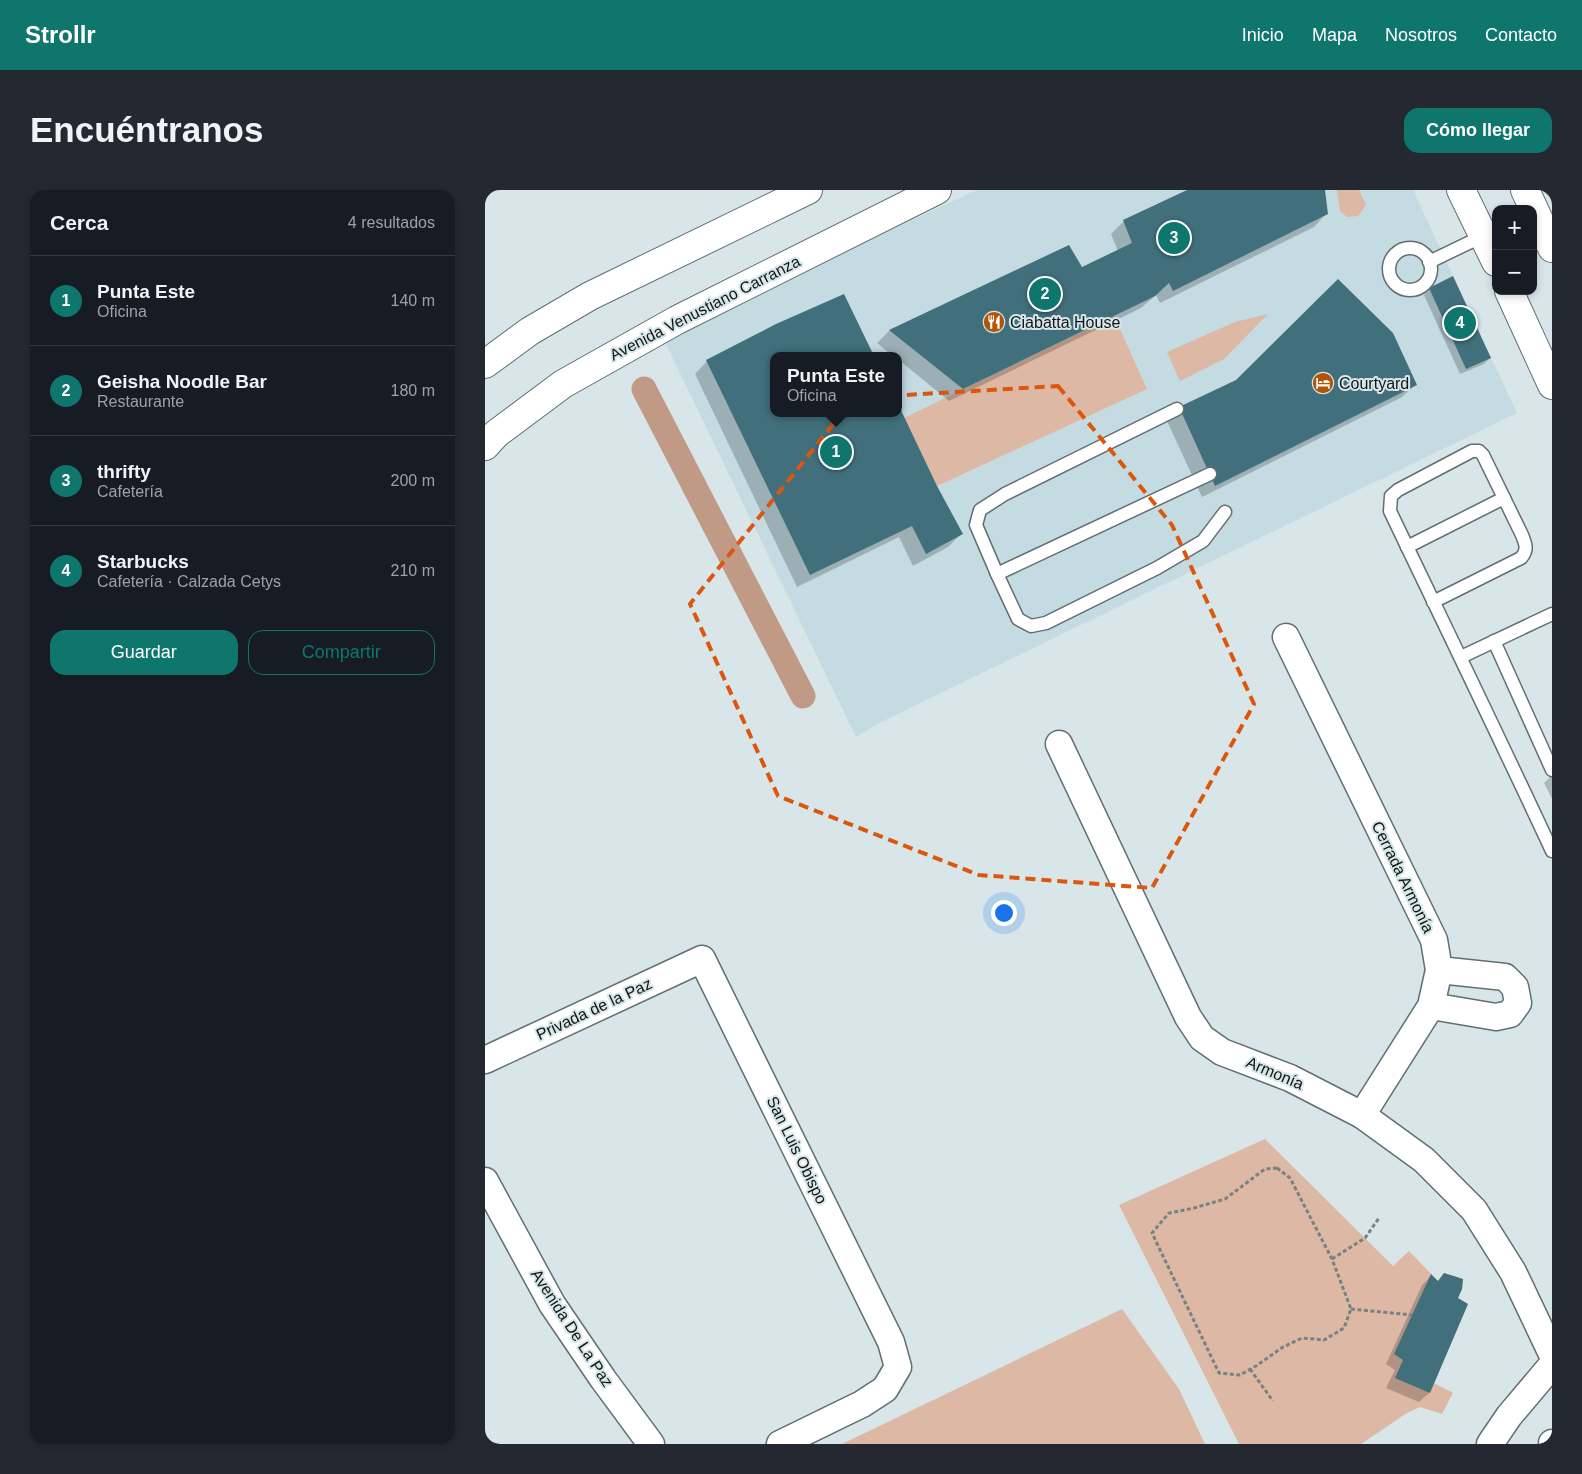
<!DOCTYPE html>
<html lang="es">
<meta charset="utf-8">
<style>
body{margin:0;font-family:Helvetica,sans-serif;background:#242831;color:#f1f3f6}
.controls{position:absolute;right:15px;top:15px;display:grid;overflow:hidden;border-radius:10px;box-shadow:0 2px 8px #0003}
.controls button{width:45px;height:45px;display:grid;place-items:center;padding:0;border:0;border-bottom:1px solid #363941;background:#171b24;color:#f1f3f6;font:25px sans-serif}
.you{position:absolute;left:518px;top:722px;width:18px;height:18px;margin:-12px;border:4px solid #fff;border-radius:50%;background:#1a73e8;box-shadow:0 0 0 8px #1a73e833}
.badge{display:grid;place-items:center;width:32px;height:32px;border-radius:50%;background:#0f766e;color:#fff;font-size:16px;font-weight:700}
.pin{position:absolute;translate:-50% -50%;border:2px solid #fff;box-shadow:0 1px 5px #0006}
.popup{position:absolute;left:285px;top:162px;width:132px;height:65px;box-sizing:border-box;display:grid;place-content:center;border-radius:10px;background:#171b24;filter:drop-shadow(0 1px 4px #0005);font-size:16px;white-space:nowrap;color:#9ea1a6}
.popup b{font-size:19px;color:#f1f3f6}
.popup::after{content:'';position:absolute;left:50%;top:100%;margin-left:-10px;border:10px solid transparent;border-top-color:#171b24}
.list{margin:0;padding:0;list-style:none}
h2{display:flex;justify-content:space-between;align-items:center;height:65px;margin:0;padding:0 20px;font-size:21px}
h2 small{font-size:16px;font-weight:400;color:#9ea1a6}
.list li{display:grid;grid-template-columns:32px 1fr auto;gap:15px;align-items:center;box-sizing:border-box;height:90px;padding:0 20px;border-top:1px solid #363941}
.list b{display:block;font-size:19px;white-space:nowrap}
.list p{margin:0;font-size:16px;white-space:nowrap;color:#9ea1a6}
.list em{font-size:16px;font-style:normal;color:#9ea1a6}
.actions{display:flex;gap:10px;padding:15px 20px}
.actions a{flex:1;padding:11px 0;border:1px solid #0f766e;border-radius:15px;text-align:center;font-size:18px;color:#0f766e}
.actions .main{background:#0f766e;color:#fff}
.map{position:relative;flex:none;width:1067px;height:1254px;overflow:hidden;border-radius:15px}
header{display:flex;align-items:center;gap:30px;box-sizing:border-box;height:70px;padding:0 25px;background:#0f766e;color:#fff}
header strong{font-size:24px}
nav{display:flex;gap:28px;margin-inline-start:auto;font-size:18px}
.intro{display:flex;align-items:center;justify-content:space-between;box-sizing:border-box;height:120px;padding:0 30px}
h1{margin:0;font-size:35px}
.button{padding:12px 22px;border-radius:15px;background:#0f766e;color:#fff;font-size:18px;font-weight:700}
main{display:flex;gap:30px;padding:0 30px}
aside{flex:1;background:#171b24;border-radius:15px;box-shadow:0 2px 8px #0003}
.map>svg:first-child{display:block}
</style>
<header>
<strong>Strollr</strong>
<nav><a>Inicio</a><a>Mapa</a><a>Nosotros</a><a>Contacto</a></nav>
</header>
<div class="intro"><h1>Encuéntranos</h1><a class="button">Cómo llegar</a></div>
<main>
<aside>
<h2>Cerca<small>4 resultados</small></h2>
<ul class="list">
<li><span class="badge">1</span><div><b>Punta Este</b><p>Oficina</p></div><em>140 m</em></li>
<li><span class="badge">2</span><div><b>Geisha Noodle Bar</b><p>Restaurante</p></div><em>180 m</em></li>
<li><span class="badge">3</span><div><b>thrifty</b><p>Cafetería</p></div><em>200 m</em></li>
<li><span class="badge">4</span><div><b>Starbucks</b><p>Cafetería · Calzada Cetys</p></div><em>210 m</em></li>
</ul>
<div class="actions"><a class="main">Guardar</a><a>Compartir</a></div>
</aside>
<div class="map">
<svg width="1067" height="1254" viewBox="0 0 1067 1254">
<rect width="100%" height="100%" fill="#d8e6ea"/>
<path fill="#c4dbe2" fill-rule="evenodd" d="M 491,0 L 928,0 L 1032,223 L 394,533 L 371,547 L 178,148 ZM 288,166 L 414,166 L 414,223 L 288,223 Z"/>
<g fill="#ddb8a4">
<polygon points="852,0 874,0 881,15 873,26 862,27 855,21"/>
<polygon points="783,124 739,169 695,191 682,162 750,132"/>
<polygon points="629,126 662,199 452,296 419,228"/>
<polygon points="780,949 908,1076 924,1061 953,1091 959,1083 978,1089 977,1099 973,1108 983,1114 949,1193 968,1203 957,1224 935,1217 922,1223 876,1254 754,1254 634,1015"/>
<polygon points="637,1119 694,1199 720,1254 357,1254"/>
</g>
<g fill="#0003">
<polygon points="705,0 839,0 841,24 829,37 675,113 671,105 656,118 648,122 464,211 414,170 414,166 408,166 392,153 404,141 583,56 596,78 633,61 626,44 639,31"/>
<polygon points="945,99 1005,168 999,174 975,184 939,105"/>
<polygon points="288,166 288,223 414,223 414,220 451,297 476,344 463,357 428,376 414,347 312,397 210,184 222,171"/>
<polygon points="930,195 917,207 717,307 682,231 695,218"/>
<polygon points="1067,585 1067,609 1059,593"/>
<polygon points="946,1086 971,1109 981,1114 944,1203 934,1212 901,1198 910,1180 901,1174 937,1095"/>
</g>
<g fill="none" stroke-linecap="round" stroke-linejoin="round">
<polyline stroke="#c09a85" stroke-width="25" points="159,199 318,506"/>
</g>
<g fill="#41707c">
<polygon points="702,0 840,0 843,24 688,101 684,93 670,106 662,110 478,199 404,140 584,55 597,77 647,53 638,30"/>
<polygon points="968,86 1006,168 981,179 944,98"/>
<polygon points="853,89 908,143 932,195 730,296 694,217 751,190"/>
<polygon points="359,104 389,166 288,166 288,223 414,223 414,216 452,296 478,344 441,364 427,336 325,385 221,170 291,134"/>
<polygon points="959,1083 978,1089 977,1099 973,1108 983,1114 945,1203 910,1188 918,1170 909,1164 946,1084 953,1091"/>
</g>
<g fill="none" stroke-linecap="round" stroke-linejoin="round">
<g stroke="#616e72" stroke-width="15">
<g id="service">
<circle cx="925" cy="79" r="21"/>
<polyline points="944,72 998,46"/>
<polyline points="692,219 520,304 495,320 491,335 512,384 725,284"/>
<polyline points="922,357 1019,308"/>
<polyline points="512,384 533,429 546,436 561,433 672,378 718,351 740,322"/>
<path d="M 948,412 L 1036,368 C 1043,360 1041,355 1037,345 L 998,265 L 994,261 L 987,261 L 913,300 L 906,306 L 905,321 C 959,434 1014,547 1067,661"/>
<polyline points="1009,451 1067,580"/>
<polyline points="976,467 1067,424"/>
</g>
</g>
<g stroke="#616e72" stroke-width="29">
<g id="minor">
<polyline points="801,447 949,750 954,780 946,816 877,925"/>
<polyline points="574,554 703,827 717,848 737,862 805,888 877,925 939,970 989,1020 1028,1082 1067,1164"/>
<polyline points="946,816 1011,827 1025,824 1033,813 1030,797 1020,787 954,780"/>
<polyline points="0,870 217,769 406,1152 413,1177 400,1199 377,1214 295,1254"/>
<polyline points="0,991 67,1114 118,1189 166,1254"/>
<polyline points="1005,1254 1024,1226 1067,1175"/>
<polyline points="1067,1254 1067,1253"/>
</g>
</g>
<g stroke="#616e72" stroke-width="30">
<g id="secondary">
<polyline points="0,174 45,141 105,106 323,0"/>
<polyline points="0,256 11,244 78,194 192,130 452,0"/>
</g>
</g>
<g stroke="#616e72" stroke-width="30">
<g id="primary">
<polyline points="976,0 1011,72"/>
<polyline points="1040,0 1067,58"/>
<polyline points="1024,101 1067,195"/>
</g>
</g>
<g stroke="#788284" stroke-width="3" stroke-dasharray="4 2.5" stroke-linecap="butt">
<polygon points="792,978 805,988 847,1069 866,1119 859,1138 839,1150 817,1148 798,1157 771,1176 755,1185 734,1183 667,1043 684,1023 709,1018 740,1009 780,979"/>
<polyline points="847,1069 880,1048 894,1028"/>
<polyline points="866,1119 927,1125"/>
<polyline points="765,1179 788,1211"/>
</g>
<use href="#service" stroke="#fff" stroke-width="12"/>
<use href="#minor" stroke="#fff" stroke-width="26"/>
<use href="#secondary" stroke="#fff" stroke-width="28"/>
<use href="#primary" stroke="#fff" stroke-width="28"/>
</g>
<path fill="none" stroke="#dd560c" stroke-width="4" stroke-dasharray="10 6" stroke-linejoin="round" d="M 573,196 L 687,335 L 769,514 L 667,698 L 494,685 L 293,606 L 205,414 L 369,208 Z"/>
<defs>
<g id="restaurant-disc" transform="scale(1.125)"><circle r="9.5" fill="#b25306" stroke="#d8e6ea"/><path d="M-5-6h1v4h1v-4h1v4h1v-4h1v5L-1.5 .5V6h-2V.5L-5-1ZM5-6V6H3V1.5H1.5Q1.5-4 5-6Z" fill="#fff"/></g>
<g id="hotel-disc" transform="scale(1.125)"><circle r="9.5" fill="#b25306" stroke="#d8e6ea"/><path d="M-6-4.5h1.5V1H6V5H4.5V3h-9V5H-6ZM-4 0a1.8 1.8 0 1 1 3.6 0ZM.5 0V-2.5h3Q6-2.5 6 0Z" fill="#fff"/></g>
</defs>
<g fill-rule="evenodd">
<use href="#restaurant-disc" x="509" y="132"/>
<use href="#hotel-disc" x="838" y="193"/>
</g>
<g text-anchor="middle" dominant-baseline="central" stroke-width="4" stroke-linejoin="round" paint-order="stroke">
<g font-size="16" fill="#101516" stroke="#d8e6ea">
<text transform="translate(220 118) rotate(-27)">Avenida Venustiano Carranza</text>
<text transform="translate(918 687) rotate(64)">Cerrada Armonía</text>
<text transform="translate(109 819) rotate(-25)">Privada de la Paz</text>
<text transform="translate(790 883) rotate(23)">Armonía</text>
<text transform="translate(312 960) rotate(64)">San Luis Obispo</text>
<text transform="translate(87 1138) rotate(57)">Avenida De La Paz</text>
</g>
<g font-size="16" fill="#101516" stroke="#d8e6ea" text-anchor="start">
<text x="525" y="132">Ciabatta House</text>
<text x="854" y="193">Courtyard</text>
</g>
</g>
</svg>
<div class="controls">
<button>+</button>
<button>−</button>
</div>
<div class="you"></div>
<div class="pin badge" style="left:351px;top:262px">1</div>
<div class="popup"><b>Punta Este</b>Oficina</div>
<div class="pin badge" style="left:560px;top:104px">2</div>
<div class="pin badge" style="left:689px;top:48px">3</div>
<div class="pin badge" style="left:975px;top:133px">4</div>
</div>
</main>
